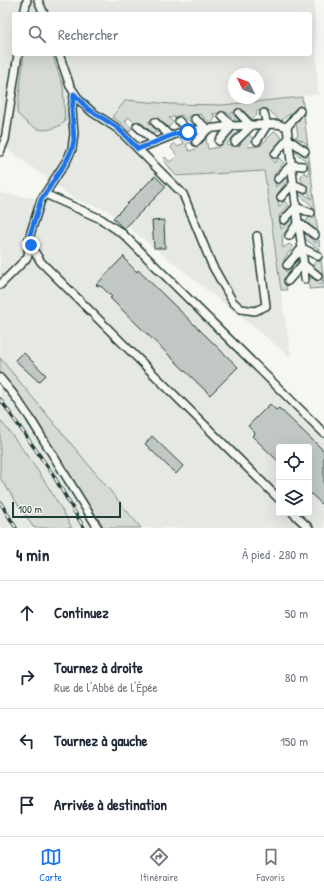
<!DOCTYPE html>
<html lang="fr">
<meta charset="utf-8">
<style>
body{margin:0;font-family:"Patrick Hand",sans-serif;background:#f2f2f3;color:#1f2937}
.controls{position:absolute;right:12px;bottom:12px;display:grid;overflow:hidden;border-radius:4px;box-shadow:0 4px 16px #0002}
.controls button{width:36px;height:36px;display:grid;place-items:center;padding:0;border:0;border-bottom:1px solid #e0e1e3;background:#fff;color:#1f2937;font:20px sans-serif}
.compass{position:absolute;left:228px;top:68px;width:36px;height:36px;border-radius:50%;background:#fff;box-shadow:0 4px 16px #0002;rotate:313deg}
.scale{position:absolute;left:12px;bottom:10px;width:109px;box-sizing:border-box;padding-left:4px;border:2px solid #1f3d34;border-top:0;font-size:11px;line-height:14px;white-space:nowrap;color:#1f3d34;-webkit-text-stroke:3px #f6f6f2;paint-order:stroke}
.stop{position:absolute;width:12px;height:12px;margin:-9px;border:3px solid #1a73e8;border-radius:50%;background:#fff}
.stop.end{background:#1a73e8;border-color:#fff;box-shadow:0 1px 4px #0008}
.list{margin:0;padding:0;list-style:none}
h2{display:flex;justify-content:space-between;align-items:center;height:52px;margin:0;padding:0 16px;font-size:17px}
h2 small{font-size:13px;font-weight:400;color:#747a83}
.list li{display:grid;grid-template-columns:26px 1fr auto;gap:12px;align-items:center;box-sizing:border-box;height:64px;padding:0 16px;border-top:1px solid #e0e1e3}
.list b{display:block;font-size:15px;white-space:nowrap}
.list p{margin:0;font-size:13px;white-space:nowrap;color:#747a83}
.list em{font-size:13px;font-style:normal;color:#747a83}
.icon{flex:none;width:22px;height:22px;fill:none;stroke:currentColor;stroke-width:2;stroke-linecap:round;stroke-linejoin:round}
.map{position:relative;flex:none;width:324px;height:528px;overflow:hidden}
.search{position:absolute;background:#fff;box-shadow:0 4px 16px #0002;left:12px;right:12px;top:12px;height:44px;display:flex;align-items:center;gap:10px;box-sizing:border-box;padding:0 14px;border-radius:4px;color:#747a83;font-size:15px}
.sheet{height:308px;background:#fff}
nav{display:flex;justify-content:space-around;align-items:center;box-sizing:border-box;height:56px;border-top:1px solid #e0e1e3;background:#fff;font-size:11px;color:#747a83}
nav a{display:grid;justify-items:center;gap:2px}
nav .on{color:#1a73e8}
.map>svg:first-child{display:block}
</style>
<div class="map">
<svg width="324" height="528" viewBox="0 0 324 528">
<rect width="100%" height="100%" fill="#f6f6f2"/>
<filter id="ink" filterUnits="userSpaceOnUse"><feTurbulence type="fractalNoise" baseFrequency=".025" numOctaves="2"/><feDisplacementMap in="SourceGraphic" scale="8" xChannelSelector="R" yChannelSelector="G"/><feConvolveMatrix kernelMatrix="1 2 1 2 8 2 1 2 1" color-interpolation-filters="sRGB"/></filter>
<g filter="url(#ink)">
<g fill="#e6e8e4" fill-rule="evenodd">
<path d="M 0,0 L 314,0 L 318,94 L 112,117 L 120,122 L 175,178 L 225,172 L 262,170 L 291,357 L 107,210 L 74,199 L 0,143 ZM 14,14 L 310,14 L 310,54 L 14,54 ZM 234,74 L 258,74 L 258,98 L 234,98 Z"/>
<path d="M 0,193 L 52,201 L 67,206 L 96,218 L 121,236 L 324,436 L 324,528 L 141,528 L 0,358 ZM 279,447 L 309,447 L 309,513 L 279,513 Z"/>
<polygon points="0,372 13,387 104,528 72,528 58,500 14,436 0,419"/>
<polygon points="0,478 34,528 0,528"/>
</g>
<g fill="#d6dbd6" stroke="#7a8c85">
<path d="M 24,54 L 52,54 L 63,86 L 65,122 C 45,136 32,130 17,113 Z"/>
<polygon points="302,97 324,285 324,288 309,289 309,277 316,280 319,285 323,282 319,277 320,273 312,267 316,261 320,262 318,249 304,238 303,232 316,243 316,230 306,222 310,215 313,219 313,207 299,194 299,191 312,199 300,178 304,172 309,176 308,162 293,151 292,146 307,157 306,143 295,137 298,135 296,123 302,115 300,105 281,121 267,109 256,111 257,115 252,119 243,112 231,113 244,124 240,124 226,112 212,114 216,117 211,124 200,114 188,116 202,128 197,128 182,115 169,118 173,122 169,127 157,119 148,122 159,132 153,133 139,121 136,123 128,117 125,122 132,128 129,132 120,122 112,117 126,100 171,104 222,105"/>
<polygon points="235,130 239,131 226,145 239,146 248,134 253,138 247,147 260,146 275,131 283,139 270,155 274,163 279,158 284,163 274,175 276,187 288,173 288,179 277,195 279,207 284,201 289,205 279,216 281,229 294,216 294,221 282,236 283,248 289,244 293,247 284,259 286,272 298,259 298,263 284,279 287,290 281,290 264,171 176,176 163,159 165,157 170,162 177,155 171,148 174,143 178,147 184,143 180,139 184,135 189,134 193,141 186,145 189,151 196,149 206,139 208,149 219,147"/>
<polygon points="0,358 141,528 104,528 13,387 0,372"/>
<path d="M 0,420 C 27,453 52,490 72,528 L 34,528 L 0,478 Z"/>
</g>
<g fill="#c1c8c3" stroke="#1f3d34">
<polygon points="155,176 166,187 124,229 113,218"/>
<polygon points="164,220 165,248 154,248 152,221"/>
<polygon points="124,256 127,262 137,272 138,270 238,367 210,395 110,298 112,297 102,287 96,285"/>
<polygon points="23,352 46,375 39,382 15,360"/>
<polygon points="270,404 276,410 279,408 324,451 324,506 309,492 309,447 279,447 279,462 252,436 255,433 248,426"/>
<polygon points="152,436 183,466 176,474 145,444"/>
</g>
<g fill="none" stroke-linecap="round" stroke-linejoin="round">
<g stroke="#1f3d34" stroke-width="10">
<g id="minor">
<polyline points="38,0 44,14"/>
<polyline points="24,14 27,0"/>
<polyline points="59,54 70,86 80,101 92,112 118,129 183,194 212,265 233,302 241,309 255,311 266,306 257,236"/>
<polyline points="74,94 72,110 74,134 72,149 67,160 41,200 30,235 29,240 32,248 41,262 279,499"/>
<polyline points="195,119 208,129 196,142"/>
<polyline points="179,121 188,131"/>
<polyline points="155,122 170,136"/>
<polyline points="137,126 155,142"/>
<polyline points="287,127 300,111"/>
<polyline points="219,141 232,126 222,116"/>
<polyline points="257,141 267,125 264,113"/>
<polyline points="235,142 251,126 239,113"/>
<polyline points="138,149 181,132 232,126 277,124 287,127 298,222 302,248 305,279"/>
<polyline points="0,152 5,140 18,54"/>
<polyline points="275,154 288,139 305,151"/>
<polyline points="278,179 291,165 303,166"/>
<polyline points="45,194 101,219 123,234 324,433"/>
<polyline points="281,197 293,184 304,189"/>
<polyline points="284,220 296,207 311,213"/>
<polyline points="289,236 298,222 315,235"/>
<polyline points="287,265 302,248 318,256"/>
<polyline points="288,281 303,264 318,276"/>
<polyline points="0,285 25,260 28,256 29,244"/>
<polyline points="0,378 14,395 30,418 98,528"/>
<polyline points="293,513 309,528"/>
</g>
</g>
<use href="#minor" stroke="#f6f6f2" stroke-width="7"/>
<g stroke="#1f3d34" stroke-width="3.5">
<g id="rail">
<polyline points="0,399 52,473 84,528"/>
<polyline points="0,502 16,528"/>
</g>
</g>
<use href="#rail" stroke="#f6f6f2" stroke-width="2" stroke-dasharray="6" stroke-linecap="butt"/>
</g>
</g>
<g fill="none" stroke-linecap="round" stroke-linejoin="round" filter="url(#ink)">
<polyline stroke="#1a73e8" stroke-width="5" points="31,245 29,240 30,235 41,200 67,160 72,149 74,140 72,110 74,94 88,109 118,128 138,149 175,134 188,132"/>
</g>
</svg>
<div class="controls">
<button><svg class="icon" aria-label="locate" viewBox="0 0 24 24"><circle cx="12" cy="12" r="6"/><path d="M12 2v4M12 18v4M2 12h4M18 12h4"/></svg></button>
<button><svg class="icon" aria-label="layers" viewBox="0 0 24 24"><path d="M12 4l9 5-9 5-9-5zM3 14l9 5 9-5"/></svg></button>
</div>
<svg class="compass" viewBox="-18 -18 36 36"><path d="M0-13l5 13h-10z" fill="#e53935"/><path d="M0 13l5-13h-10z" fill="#747a83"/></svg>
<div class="scale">100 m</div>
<div class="stop" style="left:188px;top:132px"></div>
<div class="stop end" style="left:31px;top:245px"></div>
<div class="search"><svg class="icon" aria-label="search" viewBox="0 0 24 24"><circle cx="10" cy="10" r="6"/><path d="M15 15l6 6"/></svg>Rechercher</div>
</div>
<section class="sheet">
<h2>4 min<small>À pied · 280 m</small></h2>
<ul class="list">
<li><svg class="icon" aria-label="ahead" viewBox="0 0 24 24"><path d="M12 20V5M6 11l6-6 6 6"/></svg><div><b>Continuez</b></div><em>50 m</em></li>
<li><svg class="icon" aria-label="right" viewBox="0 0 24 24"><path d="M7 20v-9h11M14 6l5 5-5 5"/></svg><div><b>Tournez à droite</b><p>Rue de l'Abbé de l'Épée</p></div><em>80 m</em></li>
<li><svg class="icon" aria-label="left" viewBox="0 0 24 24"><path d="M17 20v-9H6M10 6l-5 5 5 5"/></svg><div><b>Tournez à gauche</b></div><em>150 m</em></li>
<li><svg class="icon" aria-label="arrive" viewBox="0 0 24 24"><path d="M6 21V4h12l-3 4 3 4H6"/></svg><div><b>Arrivée à destination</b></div></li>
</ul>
</section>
<nav>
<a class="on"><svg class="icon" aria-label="map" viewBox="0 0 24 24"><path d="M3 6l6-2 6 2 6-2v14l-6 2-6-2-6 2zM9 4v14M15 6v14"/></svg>Carte</a>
<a><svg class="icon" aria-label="directions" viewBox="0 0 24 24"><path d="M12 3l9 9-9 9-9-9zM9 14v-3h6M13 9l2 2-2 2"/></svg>Itinéraire</a>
<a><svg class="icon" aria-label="saved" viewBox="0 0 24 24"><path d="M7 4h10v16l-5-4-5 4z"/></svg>Favoris</a>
</nav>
